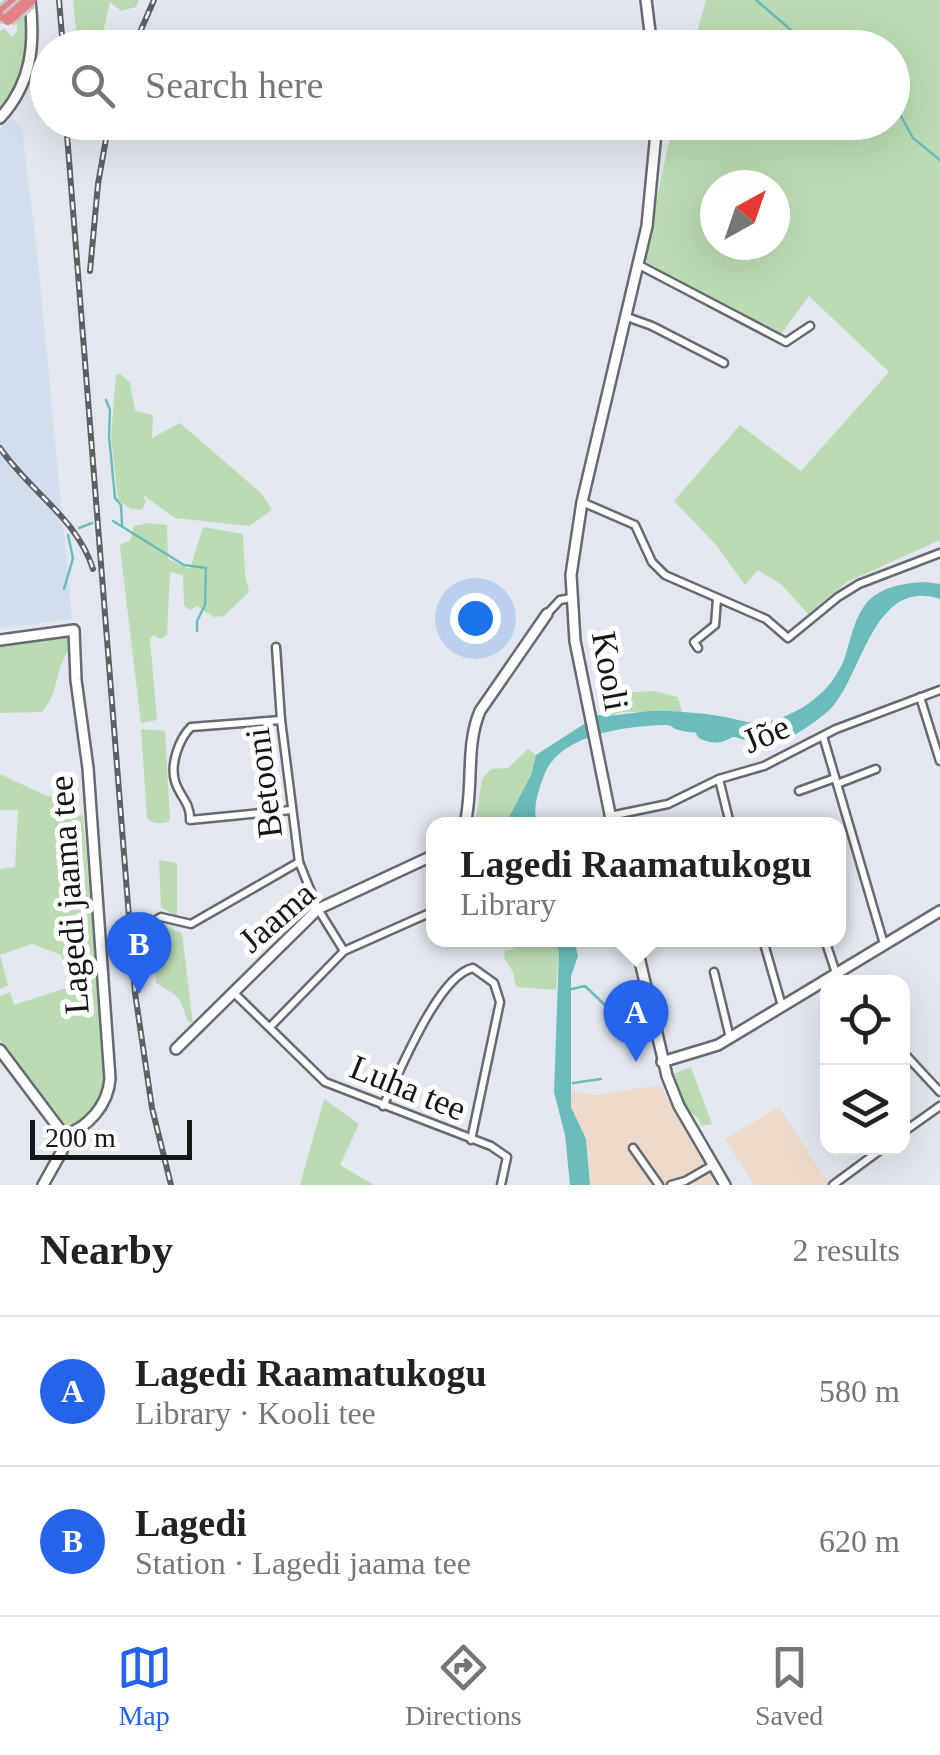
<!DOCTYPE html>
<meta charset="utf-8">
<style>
body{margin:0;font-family:Georgia,serif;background:#f6f6f6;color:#222}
.controls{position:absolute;right:30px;bottom:30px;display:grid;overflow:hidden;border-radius:20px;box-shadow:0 10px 40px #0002}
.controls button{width:90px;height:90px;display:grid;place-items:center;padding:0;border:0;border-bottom:2px solid #e0e0e0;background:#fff;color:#222;font:50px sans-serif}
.compass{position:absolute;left:700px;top:170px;width:90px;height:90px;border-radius:50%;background:#fff;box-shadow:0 10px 40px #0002;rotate:40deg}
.scale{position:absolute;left:30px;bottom:25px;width:162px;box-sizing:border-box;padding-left:10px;border:5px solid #141619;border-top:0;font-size:28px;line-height:35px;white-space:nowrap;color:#141619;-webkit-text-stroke:8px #fff;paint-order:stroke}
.you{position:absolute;left:475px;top:618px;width:35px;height:35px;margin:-25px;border:8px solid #fff;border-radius:50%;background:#1a73e8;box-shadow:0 0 0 15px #1a73e833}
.badge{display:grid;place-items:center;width:65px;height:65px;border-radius:50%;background:#2563eb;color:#fff;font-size:32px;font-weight:700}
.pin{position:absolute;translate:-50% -82px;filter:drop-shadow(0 2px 5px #0008)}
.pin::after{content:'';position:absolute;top:52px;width:35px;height:30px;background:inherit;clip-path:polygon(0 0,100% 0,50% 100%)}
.popup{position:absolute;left:426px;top:817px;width:420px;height:130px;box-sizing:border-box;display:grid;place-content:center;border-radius:20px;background:#fff;filter:drop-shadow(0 2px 8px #0005);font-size:32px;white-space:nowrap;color:#767676}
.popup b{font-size:38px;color:#222}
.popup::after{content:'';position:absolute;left:50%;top:100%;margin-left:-20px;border:20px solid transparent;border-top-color:#fff}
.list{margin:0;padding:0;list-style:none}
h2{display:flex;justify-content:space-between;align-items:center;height:130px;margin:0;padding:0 40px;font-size:42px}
h2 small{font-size:32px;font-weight:400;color:#767676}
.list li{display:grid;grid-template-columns:65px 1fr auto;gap:30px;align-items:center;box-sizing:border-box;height:150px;padding:0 40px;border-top:2px solid #e0e0e0}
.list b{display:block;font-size:38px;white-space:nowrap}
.list p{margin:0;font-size:32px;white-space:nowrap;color:#767676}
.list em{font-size:32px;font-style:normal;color:#767676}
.icon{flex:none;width:55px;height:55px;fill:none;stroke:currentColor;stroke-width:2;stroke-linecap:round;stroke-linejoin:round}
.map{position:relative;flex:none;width:940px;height:1185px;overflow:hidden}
.search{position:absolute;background:#fff;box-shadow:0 10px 40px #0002;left:30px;right:30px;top:30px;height:110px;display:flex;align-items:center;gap:25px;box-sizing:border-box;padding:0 35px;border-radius:55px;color:#767676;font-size:38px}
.sheet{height:430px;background:#fff}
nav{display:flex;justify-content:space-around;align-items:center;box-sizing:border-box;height:140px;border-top:2px solid #e0e0e0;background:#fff;font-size:28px;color:#767676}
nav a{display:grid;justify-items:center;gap:5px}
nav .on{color:#2563eb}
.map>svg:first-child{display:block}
</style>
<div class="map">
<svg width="940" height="1185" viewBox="0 0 940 1185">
<rect width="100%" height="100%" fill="#e3e8f0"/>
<polygon fill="#d3ddeb" points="13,118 22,128 37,251 72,619 0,628 0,128"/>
<g fill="#eddaca">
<polygon points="660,1085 715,1185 590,1185 586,1139 571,1107 572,1091 594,1095"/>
<polygon points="779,1107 828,1183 825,1185 754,1185 725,1139"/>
</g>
<g fill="#bbdcb2" fill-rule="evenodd">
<path d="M 16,0 L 25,0 C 30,44 27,77 0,113 L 0,31 L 4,28 L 12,37 L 17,31 Z"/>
<polygon points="73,0 139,0 136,7 121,11 110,2 104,27 106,48 78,47"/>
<path d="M 706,0 L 940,0 L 940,540 L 847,582 L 808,614 L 782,585 L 758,570 L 745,585 L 716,545 L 674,501 L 740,425 L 801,471 L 889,372 L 809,296 L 781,334 L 653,269 L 644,258 L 673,123 L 892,122 L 892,48 L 693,47 ZM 715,185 L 775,185 L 775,245 L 715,245 Z"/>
<polygon points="120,374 130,382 135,411 153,415 152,438 180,423 262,494 272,510 249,526 175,518 143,495 146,502 142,510 131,509 118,500 111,437 116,375"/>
<polygon points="149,523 167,525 168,559 190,569 203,527 243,534 245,574 249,592 224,616 214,617 197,606 190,610 184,606 183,575 170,572 167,635 161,639 153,635 150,639 157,720 141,723 120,548 121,544 130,541 134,526"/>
<path d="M 69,637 L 71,647 C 55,666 59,694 42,712 L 0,713 L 0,645 Z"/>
<polygon points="654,691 678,697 682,712 622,712 608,717 599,704 600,694"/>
<path d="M 141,729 L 165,731 L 170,820 C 164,825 153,824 147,819 Z"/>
<polygon points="528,749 536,755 531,775 509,817 509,824 475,824 482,779 491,769 508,768"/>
<polygon points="0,774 47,796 70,800 74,817 83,815 106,1082 98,1102 77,1127 67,1127 0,1040 0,996 10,992 14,1005 69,987 61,955 32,944 0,955 8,985 0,989 0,869 15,867 18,810 0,810"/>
<polygon points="159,860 177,863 177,917 161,907"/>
<path d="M 163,925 L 182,933 L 193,1024 L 187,1020 C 180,994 177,996 156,983 L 156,936 Z"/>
<polygon points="509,940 554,940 559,952 556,990 516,987 513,972 504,958 505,951 513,949 513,942"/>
<path d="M 691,1067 L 712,1124 L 701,1126 L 698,1118 C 684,1110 676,1091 670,1075 Z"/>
<polygon points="324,1099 359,1124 340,1165 374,1185 300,1185"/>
</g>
<g fill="#6bbcbd">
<path d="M 925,582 L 940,584 L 940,599 C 875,577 863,671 833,706 C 825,716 795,736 783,741 C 760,751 739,735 717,733 C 705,731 691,734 679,730 C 670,728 674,725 665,725 C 629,726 562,733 545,773 C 539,789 532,807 537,824 L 509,824 L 509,817 L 531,775 L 536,755 L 598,715 C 614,718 645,709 666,711 C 684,712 702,713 719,716 C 735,718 749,725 765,722 C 799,716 833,691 845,657 C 851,638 856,609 874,596 C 889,585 908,583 925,582 Z"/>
<polygon points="554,940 574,940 578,956 571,976 571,1107 586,1139 590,1185 570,1185 565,1135 554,1092 559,952"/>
</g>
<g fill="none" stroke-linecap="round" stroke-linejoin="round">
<g stroke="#6bbcbd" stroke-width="2.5">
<polyline points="756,0 812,48"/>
<polyline points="892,100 913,138 940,160"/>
<polyline points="0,109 6,102"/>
<polyline points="106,400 110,410 109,436 115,498 121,505 122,525"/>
<polyline points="113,521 184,565 206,568 205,605 197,621 197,631"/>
<polyline points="79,528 92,523"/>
<polyline points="64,589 73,558 68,535"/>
<polyline points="572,989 585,986 605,1005"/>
<polyline points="573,1083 601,1079"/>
</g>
<path stroke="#6bbcbd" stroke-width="10" d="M 696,723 L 702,734 C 716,741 725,737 738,728"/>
<g stroke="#666a71" stroke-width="11">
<g id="minor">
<polyline points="639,265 786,342 810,326"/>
<polyline points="627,317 652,326 724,363"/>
<polyline points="582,502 635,525 652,562 665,575 766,619 788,638 838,597 859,584 940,553"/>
<polyline points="547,614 560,600 571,598"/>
<polyline points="276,647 281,720 299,862 318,909 344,951"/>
<polyline points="698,648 694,642 715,625 717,599"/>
<polyline points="920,697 940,761"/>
<path d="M 281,720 L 191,727 C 179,739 170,764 175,781 C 179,796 191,803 190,820 L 291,810"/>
<polyline points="823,736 884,944"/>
<polyline points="719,779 730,824"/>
<polyline points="837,784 876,769"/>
<polyline points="799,791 835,778"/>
<polyline points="610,816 668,804 719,779 764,766 836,729 940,690"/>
<polyline points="154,921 161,917 191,924 299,862"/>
<polyline points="763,940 782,1006"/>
<polyline points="825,940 839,982"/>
<polyline points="714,972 730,1038"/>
<polyline points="233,992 325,1082 491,1146 507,1157 501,1185"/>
<polyline points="270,1027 344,951 434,911"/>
<polyline points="902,1051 940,1092"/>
<path d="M 383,1106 C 399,1074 438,975 473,968 L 494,983 L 500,1002 L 471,1140"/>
<polyline points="902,1133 940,1106"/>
<polyline points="633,1148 659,1185"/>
<polyline points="671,1185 685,1181 713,1165"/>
<polyline points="833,1185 883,1148"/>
</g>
</g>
<g stroke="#666a71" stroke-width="14">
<g id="tertiary">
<polyline points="646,0 652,48"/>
<path d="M 0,118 C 32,83 35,45 30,0"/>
<path d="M 0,640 L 74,630 L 76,680 L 88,768 L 110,1079 C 108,1105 88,1128 64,1135"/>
<path d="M 465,824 C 474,787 465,746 480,711 L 547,614"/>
<polyline points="612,824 575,641 571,575 582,502 647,226 657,122"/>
<polyline points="635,940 667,1076 679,1106 725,1185"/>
<polyline points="176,1049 318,909 434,855"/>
<polyline points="0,1050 64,1135"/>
<polyline points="662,1062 718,1045 940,911"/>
<polyline points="43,1185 62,1151 64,1135"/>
</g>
</g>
<g stroke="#c7c7c8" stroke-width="18">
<polyline id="trunk" points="0,15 17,0"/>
</g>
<use href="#minor" stroke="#fff" stroke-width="6"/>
<use href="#tertiary" stroke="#fff" stroke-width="9"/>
<use href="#trunk" stroke="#e4828a" stroke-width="12"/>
<g stroke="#5d6065" stroke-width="6">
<g id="rail">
<polyline points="59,0 63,48"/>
<polyline points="133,48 154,0"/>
<polyline points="66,122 135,993 152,1108 171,1185"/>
<polyline points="90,271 98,184 109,122"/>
<path d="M 0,448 C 29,491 77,518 93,569"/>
</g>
</g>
<use href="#rail" stroke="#fff" stroke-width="2.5" stroke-dasharray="8" stroke-linecap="butt"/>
<g stroke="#c7c7c8" stroke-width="18" stroke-linecap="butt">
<polyline id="trunk-bridge" points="8,19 30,0"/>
</g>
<use href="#trunk-bridge" stroke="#e4828a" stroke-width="12"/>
</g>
<g text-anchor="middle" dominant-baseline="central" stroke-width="10" stroke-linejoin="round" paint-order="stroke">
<g font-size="35" fill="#141619" stroke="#fff">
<text transform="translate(610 671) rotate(80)">Kooli</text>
<text transform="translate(766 734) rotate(-23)">Jõe</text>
<text transform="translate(264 783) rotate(-97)">Betooni</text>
<text transform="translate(69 895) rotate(-94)">Lagedi jaama tee</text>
<text transform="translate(277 917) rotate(-41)">Jaama</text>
<text transform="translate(408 1088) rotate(22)">Luha tee</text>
</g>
</g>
</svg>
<div class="controls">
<button><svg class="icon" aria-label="locate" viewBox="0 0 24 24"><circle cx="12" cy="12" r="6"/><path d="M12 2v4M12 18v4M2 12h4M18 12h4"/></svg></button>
<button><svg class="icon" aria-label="layers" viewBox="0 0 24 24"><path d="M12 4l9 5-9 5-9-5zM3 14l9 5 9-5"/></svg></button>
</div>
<svg class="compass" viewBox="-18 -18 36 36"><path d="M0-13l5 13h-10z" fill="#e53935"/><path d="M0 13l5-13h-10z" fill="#767676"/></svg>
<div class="scale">200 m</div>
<div class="you"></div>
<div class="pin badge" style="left:636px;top:1062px">A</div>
<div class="popup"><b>Lagedi Raamatukogu</b>Library</div>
<div class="pin badge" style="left:139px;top:994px">B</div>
<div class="search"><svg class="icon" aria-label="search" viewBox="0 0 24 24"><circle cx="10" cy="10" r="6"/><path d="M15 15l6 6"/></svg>Search here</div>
</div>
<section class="sheet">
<h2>Nearby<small>2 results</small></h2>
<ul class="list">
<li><span class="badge">A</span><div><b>Lagedi Raamatukogu</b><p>Library · Kooli tee</p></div><em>580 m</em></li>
<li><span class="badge">B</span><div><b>Lagedi</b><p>Station · Lagedi jaama tee</p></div><em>620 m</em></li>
</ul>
</section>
<nav>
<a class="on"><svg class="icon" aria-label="map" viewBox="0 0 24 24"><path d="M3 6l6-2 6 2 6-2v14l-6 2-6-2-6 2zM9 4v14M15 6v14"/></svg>Map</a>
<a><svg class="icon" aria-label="directions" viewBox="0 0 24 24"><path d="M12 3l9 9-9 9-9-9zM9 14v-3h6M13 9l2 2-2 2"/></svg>Directions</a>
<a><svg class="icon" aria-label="saved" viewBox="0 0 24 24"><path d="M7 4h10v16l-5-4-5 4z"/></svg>Saved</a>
</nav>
